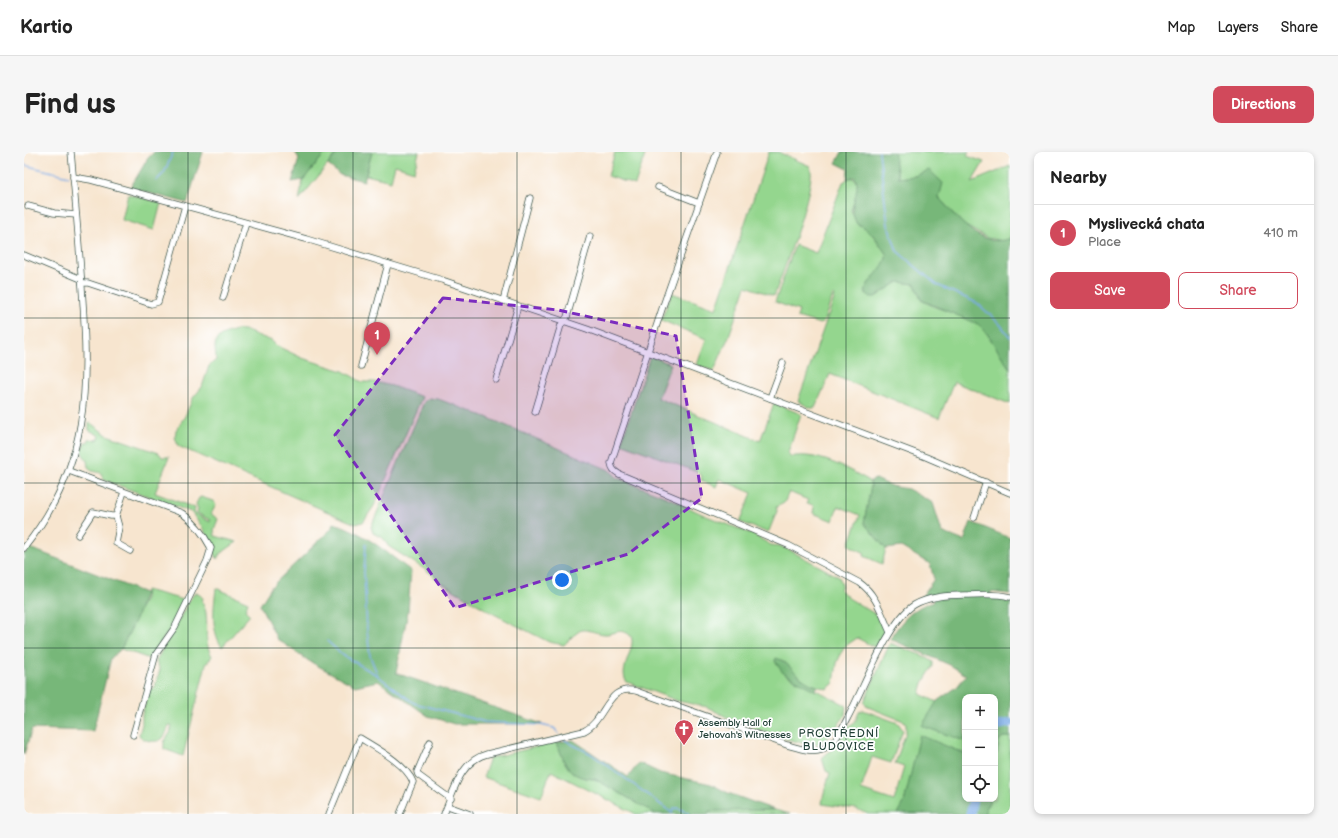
<!DOCTYPE html>
<meta charset="utf-8">
<style>
body{margin:0;font-family:"Balsamiq Sans",sans-serif;background:#f6f6f6;color:#222}
.controls{position:absolute;right:12px;bottom:12px;display:grid;overflow:hidden;border-radius:8px;box-shadow:0 2px 6px #0003}
.controls button{width:36px;height:36px;display:grid;place-items:center;padding:0;border:0;border-bottom:1px solid #e0e0e0;background:#fff;color:#222;font:20px sans-serif}
.you{position:absolute;left:538px;top:428px;width:14px;height:14px;margin:-10px;border:3px solid #fff;border-radius:50%;background:#1a73e8;box-shadow:0 0 0 6px #1a73e833}
.badge{display:grid;place-items:center;width:26px;height:26px;border-radius:50%;background:#d1495b;color:#fff;font-size:13px;font-weight:700}
.pin{position:absolute;translate:-50% -33px;filter:drop-shadow(0 1px 2px #0008)}
.pin::after{content:'';position:absolute;top:21px;width:14px;height:12px;background:inherit;clip-path:polygon(0 0,100% 0,50% 100%)}
.list{margin:0;padding:0;list-style:none}
h2{display:flex;justify-content:space-between;align-items:center;height:52px;margin:0;padding:0 16px;font-size:17px}
h2 small{font-size:13px;font-weight:400;color:#767676}
.list li{display:grid;grid-template-columns:26px 1fr auto;gap:12px;align-items:center;box-sizing:border-box;height:56px;padding:0 16px;border-top:1px solid #e0e0e0}
.list b{display:block;font-size:15px;white-space:nowrap}
.list p{margin:0;font-size:13px;white-space:nowrap;color:#767676}
.list em{font-size:13px;font-style:normal;color:#767676}
.actions{display:flex;gap:8px;padding:12px 16px}
.actions a{flex:1;padding:9px 0;border:1px solid #d1495b;border-radius:8px;text-align:center;font-size:14px;color:#d1495b}
.actions .main{background:#d1495b;color:#fff}
.icon{flex:none;width:22px;height:22px;fill:none;stroke:currentColor;stroke-width:2;stroke-linecap:round;stroke-linejoin:round}
.map{position:relative;flex:none;width:986px;height:662px;overflow:hidden;border-radius:8px}
header{display:flex;align-items:center;gap:24px;box-sizing:border-box;height:56px;padding:0 20px;background:#fff;border-bottom:1px solid #e0e0e0}
header strong{font-size:19px}
nav{display:flex;gap:22px;margin-inline-start:auto;font-size:14px}
.intro{display:flex;align-items:center;justify-content:space-between;box-sizing:border-box;height:96px;padding:0 24px}
h1{margin:0;font-size:28px}
.button{padding:10px 18px;border-radius:8px;background:#d1495b;color:#fff;font-size:14px;font-weight:700}
main{display:flex;gap:24px;padding:0 24px}
aside{flex:1;background:#fff;border-radius:8px;box-shadow:0 2px 6px #0003}
.map>svg:first-child{display:block}
</style>
<header>
<strong>Kartio</strong>
<nav><a>Map</a><a>Layers</a><a>Share</a></nav>
</header>
<div class="intro"><h1>Find us</h1><a class="button">Directions</a></div>
<main>
<div class="map">
<svg width="986" height="662" viewBox="0 0 986 662">
<rect width="100%" height="100%" fill="#fff"/>
<filter id="ink" filterUnits="userSpaceOnUse"><feTurbulence type="fractalNoise" baseFrequency=".025" numOctaves="2"/><feDisplacementMap in="SourceGraphic" scale="8" xChannelSelector="R" yChannelSelector="G"/><feConvolveMatrix kernelMatrix="1 2 1 2 8 2 1 2 1" color-interpolation-filters="sRGB"/></filter>
<filter id="wash" filterUnits="userSpaceOnUse"><feTurbulence type="fractalNoise" baseFrequency=".012" numOctaves="4" result="noise"/><feDisplacementMap in="SourceGraphic" scale="16" xChannelSelector="R" yChannelSelector="G"/><feGaussianBlur stdDeviation="0.9" result="paint"/><feColorMatrix in="noise" values="0 0 0 0 0 0 0 0 0 0 0 0 0 0 0 0 0 1.4 0 .05"/><feComposite in="paint" operator="in"/></filter>
<g filter="url(#wash)">
<rect width="100%" height="100%" fill="#f7e5cf"/>
<g fill="#94d68e" stroke="#5a8a61">
<polygon points="302,0 314,0 275,48 279,28"/>
<polygon points="348,0 395,0 390,19 371,13 367,29 342,23"/>
<polygon points="591,0 622,0 611,33 584,24"/>
<path d="M 745,0 L 754,0 L 786,14 C 794,29 758,123 750,144 L 722,134 L 705,184 L 690,219 L 673,213 L 682,187 L 637,168 L 648,141 L 692,157 Z"/>
<polygon points="870,0 945,0 943,4 960,10 948,30 986,14 986,86 980,89 963,86 940,73 915,46 905,19 891,24 874,26"/>
<path d="M 827,25 L 833,29 L 834,40 L 827,58 L 833,72 C 847,76 854,91 863,103 L 860,114 L 843,133 L 851,145 L 874,130 L 891,132 L 897,148 L 911,155 L 943,166 L 954,172 L 962,180 L 986,217 L 986,252 L 930,230 L 915,266 L 806,222 L 791,256 L 786,256 L 774,249 L 811,144 L 809,143 L 799,171 L 796,172 L 773,165 L 775,159 L 751,150 L 771,93 L 792,101 L 819,30 Z"/>
<polygon points="104,42 137,51 130,78 98,68"/>
<path d="M 212,178 L 220,178 L 248,189 L 253,194 L 278,206 L 319,219 L 338,230 L 350,230 L 368,234 L 398,245 L 350,354 L 339,370 L 332,372 L 320,367 L 154,294 L 151,285 L 152,278 L 161,264 L 169,246 L 178,235 L 185,214 L 192,208 C 192,203 191,199 191,195 C 191,182 203,181 212,178 Z"/>
<path d="M 626,204 L 647,212 L 634,246 L 736,289 L 750,251 L 777,262 L 764,300 L 766,305 C 792,299 822,316 844,328 L 847,334 L 840,371 L 862,397 L 858,412 L 840,404 L 841,401 L 825,393 L 836,363 L 814,354 L 809,369 L 789,361 L 790,355 L 787,352 L 782,352 L 784,348 L 765,340 L 760,351 L 752,355 L 753,359 L 745,379 L 742,380 L 716,370 L 728,341 L 695,327 L 692,335 L 677,328 L 678,324 L 673,320 L 597,291 Z"/>
<path d="M 405,246 L 414,247 L 462,265 L 585,318 L 594,326 L 647,347 L 680,363 L 728,382 L 747,393 L 756,394 L 771,401 L 815,425 L 818,432 L 816,438 L 826,447 L 856,465 L 862,478 L 854,497 L 833,486 L 820,495 L 813,511 L 810,531 L 803,537 L 782,531 L 760,509 L 752,507 L 751,509 L 762,523 L 822,553 L 821,564 L 803,587 L 793,592 L 782,592 L 759,586 L 730,576 L 723,569 L 710,569 L 683,555 L 654,549 L 603,530 C 591,517 622,485 600,480 C 594,478 588,482 582,482 C 573,482 566,477 557,478 L 550,483 L 540,493 L 525,490 L 468,461 L 416,430 L 405,420 L 364,394 C 358,383 360,387 349,381 L 347,375 L 400,250 Z"/>
<polygon points="65,270 83,283 135,301 138,305 145,305 131,341 171,356 170,361 186,370 186,368 173,361 174,357 172,352 175,346 177,345 189,349 192,353 187,362 194,367 190,378 191,384 213,390 196,402 193,407 187,391 178,375 167,360 80,328 77,321 69,319 64,315 63,309 57,299 61,290 64,290 65,287 74,288 76,284 65,278"/>
<path d="M 192,436 L 224,450 L 221,458 L 226,463 L 198,495 C 186,477 190,455 192,436 Z"/>
<polygon points="122,438 160,448 149,472 126,507 97,497 121,446"/>
<path d="M 173,440 L 179,446 C 177,452 182,456 182,462 C 184,475 180,493 188,504 L 182,512 L 159,604 L 140,597 L 140,590 L 146,581 L 148,574 L 145,574 C 143,578 142,583 139,586 C 133,592 119,589 115,583 L 118,572 L 118,563 L 125,537 L 130,537 L 136,518 L 132,509 L 168,444 Z"/>
<path d="M 866,491 L 902,505 L 909,510 L 909,514 L 899,531 L 896,542 L 913,550 L 898,574 L 941,589 L 941,602 L 896,584 L 880,651 L 874,662 L 844,662 L 832,657 L 798,652 C 799,640 803,632 806,621 L 802,619 L 798,606 L 812,594 L 823,575 L 831,570 L 835,560 L 839,558 L 874,571 L 879,578 L 867,611 L 848,605 L 837,638 L 870,649 L 880,615 L 871,612 L 882,580 L 882,570 L 844,555 L 840,550 Z"/>
<polygon points="979,585 986,585 986,662 960,662 966,647 971,647 971,600 973,601 975,588"/>
<path d="M 533,590 C 541,612 544,626 571,627 L 632,662 L 612,662 L 527,619 L 517,645 L 459,625 L 466,606 Z"/>
<polygon points="751,658 766,662 684,662 685,659"/>
</g>
<g fill="#77b779" stroke="#4b7a56">
<polygon points="130,0 179,0 163,51 106,36 124,6"/>
<polygon points="271,0 302,0 279,28 268,30 275,7"/>
<polygon points="314,0 348,0 340,29 316,23 304,13"/>
<path d="M 818,0 L 870,0 L 874,26 L 891,24 L 905,18 L 919,31 L 915,46 C 931,63 957,99 986,86 L 986,217 L 962,180 L 954,172 L 897,148 L 891,132 L 874,130 L 851,145 L 847,145 L 840,140 C 846,125 859,119 863,103 C 855,91 847,76 833,72 C 823,54 834,48 833,29 L 830,25 L 823,27 L 824,17 L 812,11 Z"/>
<path d="M 852,327 L 867,334 L 884,337 L 909,351 L 918,380 L 940,389 L 947,370 L 986,386 L 986,442 L 965,440 L 970,445 L 986,447 L 986,585 L 979,585 L 975,588 L 973,601 L 971,600 L 971,545 L 941,545 L 941,589 L 898,574 L 913,549 L 933,535 L 942,523 L 926,513 L 866,487 C 878,468 888,456 910,449 L 908,443 L 897,446 L 910,427 L 906,412 L 877,395 L 862,397 L 840,371 L 847,334 L 846,329 Z"/>
<path d="M 310,371 C 340,380 362,400 387,419 L 384,459 L 372,521 L 518,572 L 430,572 L 404,564 L 354,529 L 331,534 L 285,509 L 253,487 L 236,453 L 248,434 L 307,377 Z"/>
<polygon points="6,396 121,441 112,467 97,497 87,506 69,579 8,577 0,602 0,402"/>
<path d="M 752,506 C 766,509 773,529 793,534 L 792,539 L 759,521 L 751,509 Z"/>
<polygon points="896,583 941,602 941,647 966,647 960,662 874,662 880,651"/>
<path d="M 549,588 L 604,625 L 615,611 L 636,621 L 687,632 L 704,641 L 751,658 L 685,659 L 684,662 L 632,662 L 571,627 C 544,626 541,613 533,590 Z"/>
</g>
<g fill="none" stroke-linecap="round" stroke-linejoin="round">
<g stroke="#7bace6" stroke-width="1.5">
<polyline points="855,0 864,73 873,99 913,133 953,151 975,171 986,185"/>
<polyline points="0,13 45,24"/>
<polyline points="132,29 140,21 149,0"/>
<polyline points="342,392 340,420 343,478 346,504 354,524 390,551 461,570 517,573 530,576 535,582"/>
<polyline points="303,489 320,504 353,523"/>
<path d="M 538,585 C 545,593 558,596 567,602 C 595,621 621,641 648,661 L 650,657 L 654,656 L 666,662"/>
</g>
<g stroke="#7bace6" stroke-width="9">
<polyline points="971,574 986,571"/>
<polyline points="946,662 949,647"/>
</g>
</g>
</g>
<g filter="url(#ink)">
<g fill="none" stroke-linecap="round" stroke-linejoin="round">
<g stroke="#3f564b" stroke-width="7">
<g id="minor">
<path d="M 693,0 L 639,154 L 587,311 C 588,317 590,319 595,322 L 764,393 L 836,431 C 852,442 858,463 866,480"/>
<polyline points="49,25 67,28 282,87 418,128 563,177 902,305 986,341"/>
<polyline points="634,35 675,51"/>
<polyline points="4,54 30,61 52,63"/>
<polyline points="0,103 57,127"/>
<polyline points="58,131 64,131 127,152 134,150 161,54"/>
<polyline points="199,146 222,71"/>
<polyline points="479,149 506,46"/>
<polyline points="337,214 364,112"/>
<polyline points="472,228 494,154"/>
<polyline points="746,246 759,211"/>
<polyline points="511,260 537,173 543,165 566,84"/>
<path d="M 45,319 L 158,361 C 171,370 179,381 187,396 L 183,409 L 151,475 L 132,502 L 109,583"/>
<polyline points="92,364 95,375 92,391 106,399"/>
<polyline points="950,366 962,330"/>
<polyline points="54,383 69,360 87,364 92,364 100,340"/>
<path d="M 0,396 C 66,314 65,235 58,136 C 55,90 51,45 47,0"/>
<polyline points="406,590 393,620 394,623 427,647"/>
<polyline points="424,654 446,662"/>
<path d="M 305,662 L 336,586 C 352,596 382,612 389,630 L 376,662"/>
<path d="M 420,662 C 430,639 436,609 463,602 L 560,579 C 582,568 583,531 612,539 L 763,593 C 774,596 787,601 798,597 C 811,593 817,578 823,567 C 839,538 864,469 890,453 C 905,444 924,443 941,443 C 955,443 971,441 986,445"/>
</g>
</g>
<use href="#minor" stroke="#fff" stroke-width="5.5"/>
</g>
</g>
<path fill="#7b2cbf" fill-opacity="0.2" stroke="#7b2cbf" stroke-width="3" stroke-dasharray="8 5" stroke-linejoin="round" d="M 419,146 L 534,158 L 652,184 L 678,346 L 604,402 L 431,456 L 311,283 Z"/>
<path fill="none" stroke="#1f3d34" stroke-width="1" stroke-opacity="0.55" d="M 164,0 L 164,662M 329,0 L 329,662M 493,0 L 493,662M 657,0 L 657,662M 822,0 L 822,662M 0,166 L 986,166M 0,331 L 986,331M 0,496 L 986,496"/>
<defs>
<g id="church-pin" transform="scale(1)"><path d="M0 17L-7.5 6A9.5 9.5 0 1 1 7.5 6Z" fill="#d1495b" stroke="#fff"/><path d="M-1.2-6h2.4v3.5h3.3v2.4h-3.3V6h-2.4V-.1h-3.3v-2.4h3.3Z" fill="#fff"/></g>
</defs>
<g fill-rule="evenodd">
<use href="#church-pin" x="660" y="577"/>
</g>
<g text-anchor="middle" dominant-baseline="central" stroke-width="3.5" stroke-linejoin="round" paint-order="stroke">
<g font-size="10" fill="#1f3d34" stroke="#fff" text-anchor="start">
<text x="674" y="571">Assembly Hall of<tspan x="674" dy="12">Jehovah's Witnesses</tspan></text>
</g>
<g font-size="11" letter-spacing="1" fill="#1f3d34" stroke="#fff">
<text x="815" y="581">PROSTŘEDNÍ<tspan x="815" dy="13">BLUDOVICE</tspan></text>
</g>
</g>
</svg>
<div class="controls">
<button>+</button>
<button>−</button>
<button><svg class="icon" aria-label="locate" viewBox="0 0 24 24"><circle cx="12" cy="12" r="6"/><path d="M12 2v4M12 18v4M2 12h4M18 12h4"/></svg></button>
</div>
<div class="you"></div>
<div class="pin badge" style="left:353px;top:203px">1</div>
</div>
<aside>
<h2>Nearby<small></small></h2>
<ul class="list">
<li><span class="badge">1</span><div><b>Myslivecká chata</b><p>Place</p></div><em>410 m</em></li>
</ul>
<div class="actions"><a class="main">Save</a><a>Share</a></div>
</aside>
</main>
